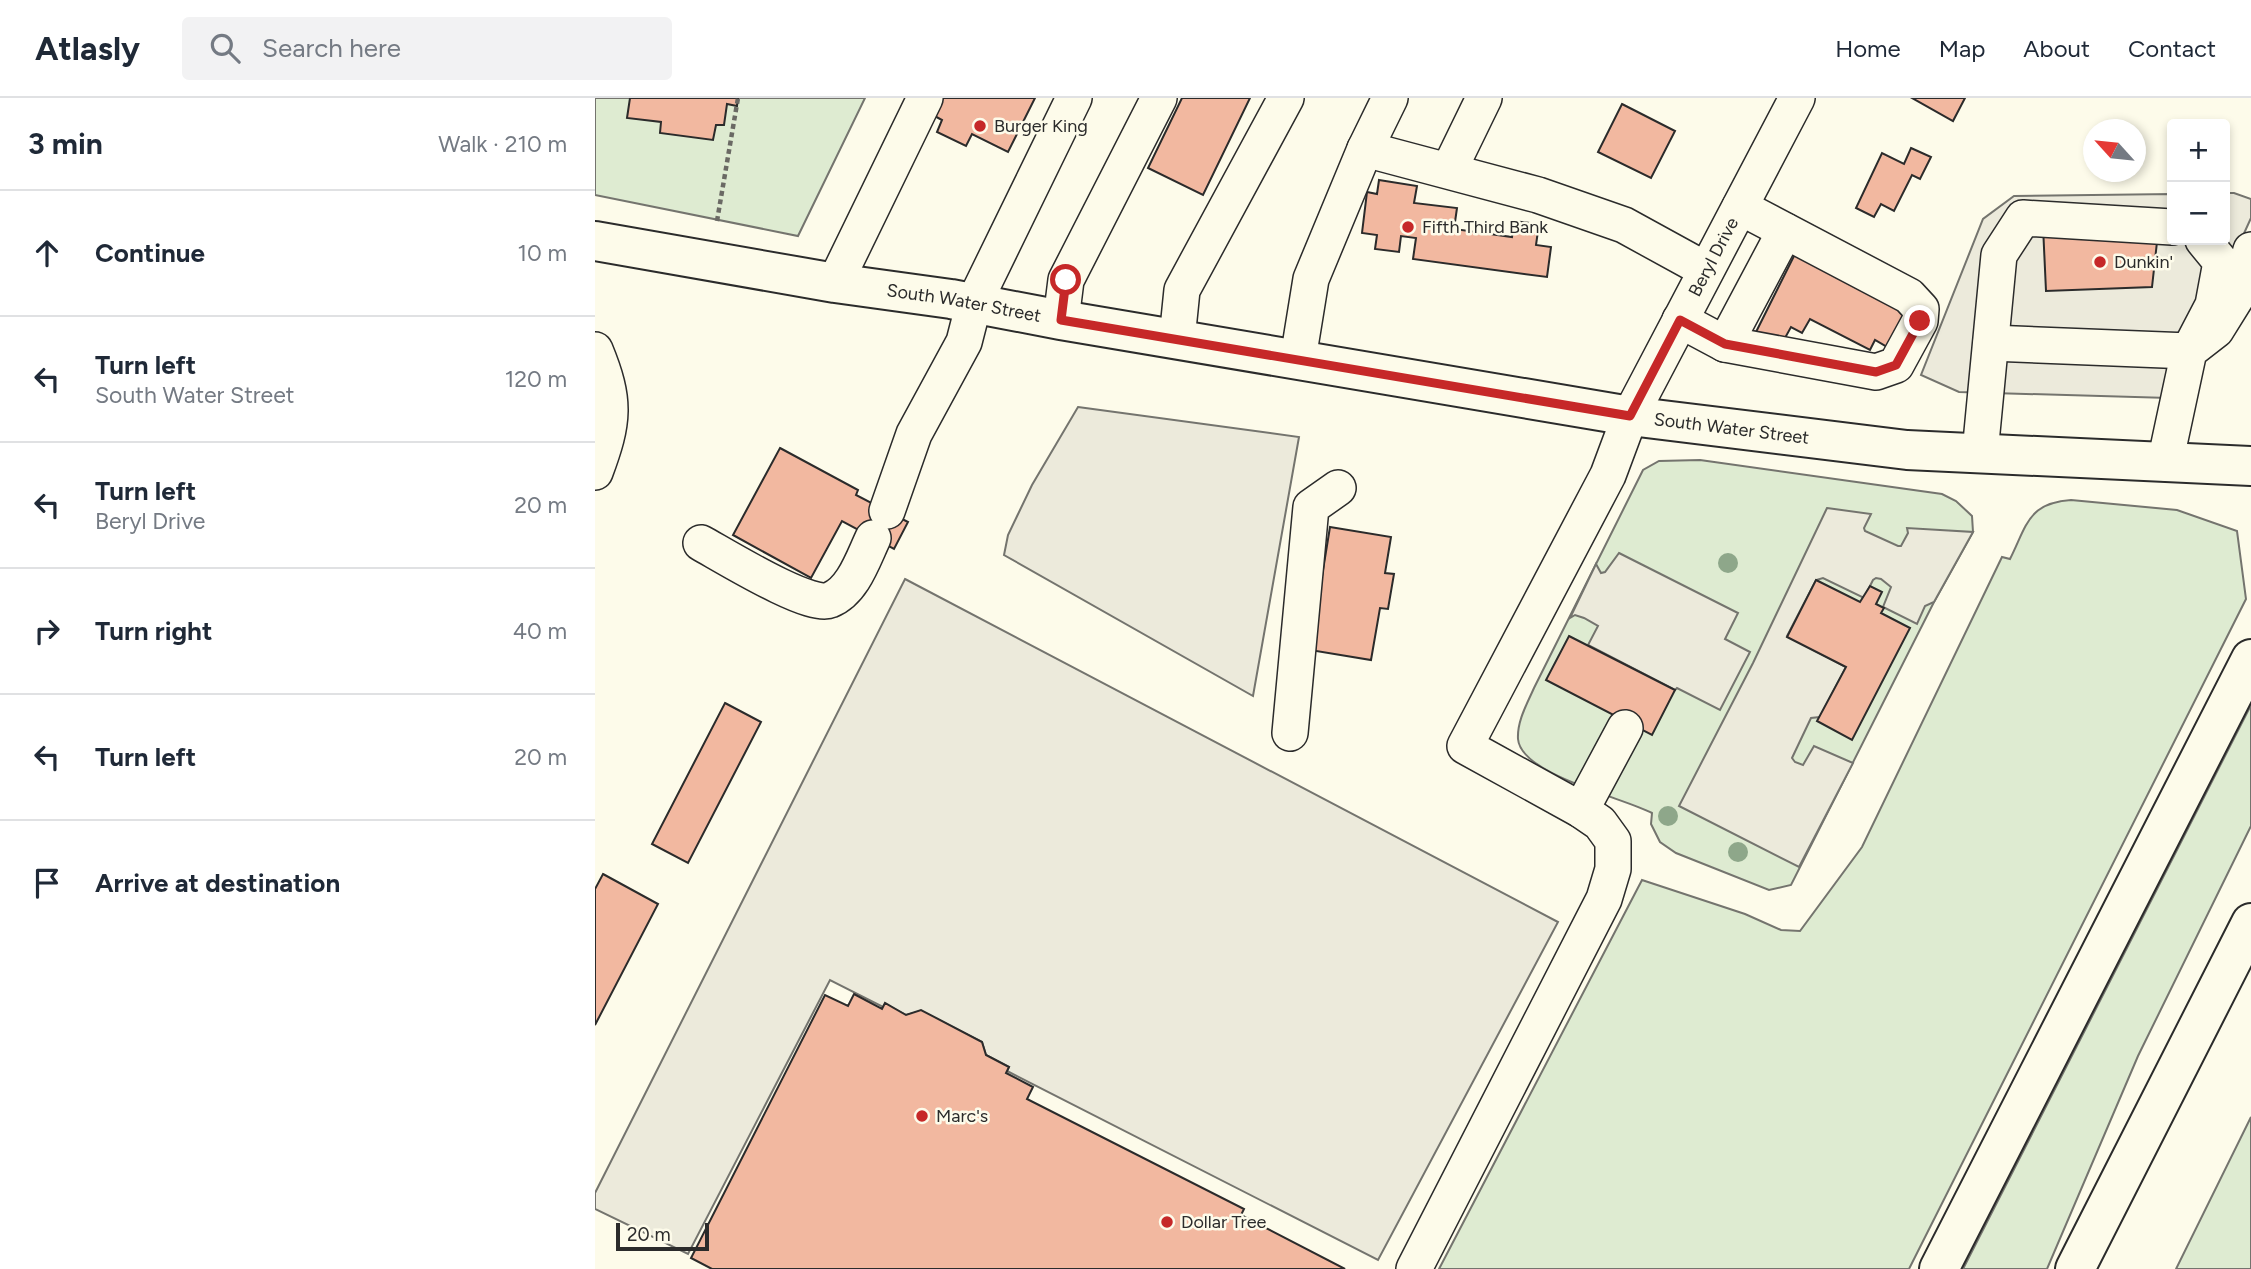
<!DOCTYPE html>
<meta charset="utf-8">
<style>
body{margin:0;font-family:Figtree,sans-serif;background:#f2f2f3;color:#1f2937}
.controls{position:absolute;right:21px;top:21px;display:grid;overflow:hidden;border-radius:7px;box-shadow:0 4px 10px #0003}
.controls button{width:63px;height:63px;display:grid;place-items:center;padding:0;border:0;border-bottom:2px solid #e0e1e3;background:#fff;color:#1f2937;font:35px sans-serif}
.compass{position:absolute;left:1488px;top:21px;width:63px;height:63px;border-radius:50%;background:#fff;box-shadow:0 4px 10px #0003;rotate:297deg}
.scale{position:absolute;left:21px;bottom:18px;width:93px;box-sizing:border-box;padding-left:7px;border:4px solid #2b2b2b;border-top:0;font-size:19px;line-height:24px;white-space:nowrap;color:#2b2b2b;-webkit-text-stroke:5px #fdfbea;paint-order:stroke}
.stop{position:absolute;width:21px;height:21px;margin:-16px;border:5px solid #c62828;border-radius:50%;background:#fff}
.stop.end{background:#c62828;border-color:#fff;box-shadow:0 2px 7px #0008}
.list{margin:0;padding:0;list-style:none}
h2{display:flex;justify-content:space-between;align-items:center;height:91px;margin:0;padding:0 28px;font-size:30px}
h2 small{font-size:23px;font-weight:400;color:#747a83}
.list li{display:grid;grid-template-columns:46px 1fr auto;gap:21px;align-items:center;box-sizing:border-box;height:126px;padding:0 28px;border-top:2px solid #e0e1e3}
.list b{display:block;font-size:26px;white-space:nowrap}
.list p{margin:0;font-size:23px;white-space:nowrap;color:#747a83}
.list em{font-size:23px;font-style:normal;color:#747a83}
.icon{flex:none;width:38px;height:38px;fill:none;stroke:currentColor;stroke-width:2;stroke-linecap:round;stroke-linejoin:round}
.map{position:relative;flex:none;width:1656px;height:1171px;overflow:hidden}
header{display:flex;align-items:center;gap:42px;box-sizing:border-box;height:98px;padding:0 35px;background:#fff;border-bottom:2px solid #e0e1e3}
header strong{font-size:33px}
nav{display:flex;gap:38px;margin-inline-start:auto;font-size:24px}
.search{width:490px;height:63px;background:#f2f2f3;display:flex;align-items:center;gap:18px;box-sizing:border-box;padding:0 24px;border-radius:7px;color:#747a83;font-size:26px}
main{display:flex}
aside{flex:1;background:#fff}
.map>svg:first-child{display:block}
</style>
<header>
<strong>Atlasly</strong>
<div class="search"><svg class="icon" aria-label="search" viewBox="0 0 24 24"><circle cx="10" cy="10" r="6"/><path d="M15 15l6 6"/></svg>Search here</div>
<nav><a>Home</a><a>Map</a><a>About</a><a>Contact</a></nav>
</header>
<main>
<aside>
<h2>3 min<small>Walk · 210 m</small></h2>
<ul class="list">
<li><svg class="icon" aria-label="ahead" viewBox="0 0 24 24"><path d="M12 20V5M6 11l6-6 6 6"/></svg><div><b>Continue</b></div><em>10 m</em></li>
<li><svg class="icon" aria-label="left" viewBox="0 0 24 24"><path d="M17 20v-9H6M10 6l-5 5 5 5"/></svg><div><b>Turn left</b><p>South Water Street</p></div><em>120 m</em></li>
<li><svg class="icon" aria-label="left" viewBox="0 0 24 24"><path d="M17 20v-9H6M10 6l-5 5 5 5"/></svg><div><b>Turn left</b><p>Beryl Drive</p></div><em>20 m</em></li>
<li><svg class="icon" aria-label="right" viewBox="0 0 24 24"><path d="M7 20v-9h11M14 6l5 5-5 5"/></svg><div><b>Turn right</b></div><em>40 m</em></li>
<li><svg class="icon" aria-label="left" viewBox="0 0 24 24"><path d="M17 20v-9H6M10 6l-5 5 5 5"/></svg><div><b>Turn left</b></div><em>20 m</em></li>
<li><svg class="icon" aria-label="arrive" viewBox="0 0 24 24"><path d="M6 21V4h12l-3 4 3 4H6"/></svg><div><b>Arrive at destination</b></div></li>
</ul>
</aside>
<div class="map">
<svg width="1656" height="1171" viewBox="0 0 1656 1171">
<rect width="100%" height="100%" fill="#fdfbea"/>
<g fill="#deebd1" stroke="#74746e" stroke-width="2">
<polygon points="0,0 270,0 203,138 0,97"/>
<path d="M 1105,362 L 1347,396 L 1361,403 L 1377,418 L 1378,434 L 1339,504 L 1196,787 L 1174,792 L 1081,755 L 1065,744 L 1056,726 L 1057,715 C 1029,700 926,677 923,641 C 922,623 932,606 939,590 L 1048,372 L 1064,363 Z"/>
<path d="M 1476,402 L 1582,412 L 1642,433 L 1651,501 L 1314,1171 L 844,1171 L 1047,782 L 1150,816 L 1186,832 L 1205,833 L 1267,749 L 1407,459 L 1415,461 C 1432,427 1433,405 1476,402 Z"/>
<polygon points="1656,607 1656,728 1543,958 1452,1171 1368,1171"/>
<polygon points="1656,1019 1656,1171 1581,1171"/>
</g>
<g fill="#eceadb" stroke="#74746e" stroke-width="2">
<polygon points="1630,95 1639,95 1656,101 1656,120 1574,300 1364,294 1326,277 1388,121 1419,98 1577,96 1577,142 1630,142"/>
<polygon points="483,309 704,339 658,598 409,457 413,437 437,387"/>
<polygon points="1232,410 1276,416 1269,430 1270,433 1303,448 1306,448 1313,435 1312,430 1378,434 1339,504 1330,508 1322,526 1288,509 1296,489 1286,481 1281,480 1278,482 1269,500 1228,480 1221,482 1192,538 1251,569 1225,619 1216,620 1197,660 1200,664 1208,667 1219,648 1258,665 1204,769 1084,708 1158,565"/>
<polygon points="1024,455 1143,515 1130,541 1155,554 1125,612 1082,590 1080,592 993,547 1003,528 989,520 980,517 975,520 1001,466 1006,475 1010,474"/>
<polygon points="310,481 963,824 783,1162 412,973 414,969 391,957 387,944 326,913 311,917 290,906 288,909 235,882 93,1156 0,1111 0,1095"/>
</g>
<g fill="#f2b8a0" stroke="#2b2b2b" stroke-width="2">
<polygon points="35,0 143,0 142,8 132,6 129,27 121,27 118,42 65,35 66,24 32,20"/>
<polygon points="344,0 440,0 413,54 377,36 371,48 342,34 347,22 336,16"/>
<polygon points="587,0 655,0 608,97 553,70"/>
<polygon points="1317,0 1370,0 1358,23"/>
<polygon points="1027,6 1080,33 1056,80 1003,54"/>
<polygon points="1316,50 1336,59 1325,81 1317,77 1299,113 1286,106 1279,119 1261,110 1287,55 1309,66"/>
<polygon points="784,82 822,88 819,105 862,110 859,131 917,139 919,123 944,126 941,147 956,149 952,179 818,161 821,140 806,138 804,154 780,151 782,137 767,135 772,94 782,96"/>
<polygon points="1448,128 1563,135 1557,189 1451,193"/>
<polygon points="1201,154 1313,211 1294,250 1280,242 1275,252 1215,221 1207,235 1196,229 1190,240 1160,236"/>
<polygon points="185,350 263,392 261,397 313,424 299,451 247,423 216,480 138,437"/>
<polygon points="735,429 796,439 790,475 799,476 793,511 785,510 776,562 715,552"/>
<polygon points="1221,482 1265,504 1275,488 1287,494 1281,506 1289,510 1286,515 1315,530 1257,642 1222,623 1251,569 1192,539"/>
<polygon points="974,538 1080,592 1057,637 951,582"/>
<polygon points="130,605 166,624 93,765 57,746"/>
<polygon points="8,776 63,806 0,927 0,791"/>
<polygon points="259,896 287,911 290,905 311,917 326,912 387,944 391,957 414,969 411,975 438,989 432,1001 649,1111 646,1117 750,1171 117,1171 96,1160 230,897 253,908"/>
</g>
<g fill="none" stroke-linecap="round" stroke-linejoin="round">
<g stroke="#2b2b2b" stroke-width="38">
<g id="minor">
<polyline points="770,51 943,97 1029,127 1111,172"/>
<polyline points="854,72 889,0"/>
<polyline points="240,185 330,0"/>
<polyline points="466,222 471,182 564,0"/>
<polyline points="1085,222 1130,246 1281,274 1301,267 1325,223 1326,211 1314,198 1145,109"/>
<polyline points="582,241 587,192 691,0"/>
<polyline points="1396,245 1594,253 1618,207 1626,164 1608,142"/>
<polyline points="1130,246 1190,133"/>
<path d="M 0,252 C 21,303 19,323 0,374"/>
<polyline points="703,261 716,181 770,51 795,0"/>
<polyline points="1385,355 1404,157 1428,120 1577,129"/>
<polyline points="1570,365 1594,253 1621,232 1644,195 1656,152"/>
<polyline points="292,413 319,336 369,244 379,205 479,0"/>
<path d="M 106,445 C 128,457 215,511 235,502 C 258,493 268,461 278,440"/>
<polyline points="695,635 716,409 743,390"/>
<polyline points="986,712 1030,630"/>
<path id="s1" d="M 819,1171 L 1009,801 L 1018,771 L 1018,743 L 1005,725 L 986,712 L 870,648 L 1013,377 L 1035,318 L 1202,0"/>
</g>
</g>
<g stroke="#2b2b2b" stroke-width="42">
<g id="major">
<path id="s2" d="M 0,143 L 240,185 L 356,201 L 466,222 L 1035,318 L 1312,352 L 1656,368"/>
<polyline points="1344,1171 1656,561"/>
<polyline points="1480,1171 1656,825"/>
</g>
</g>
<polyline stroke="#6a6964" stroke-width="4.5" stroke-dasharray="5 3.5" stroke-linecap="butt" points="122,123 143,0"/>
<use href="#minor" stroke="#fdfbea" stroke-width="35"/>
<use href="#major" stroke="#fdfbea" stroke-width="38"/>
</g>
<g fill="#8ea78a">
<circle cx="1133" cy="465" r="10"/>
<circle cx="1073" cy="718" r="10"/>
<circle cx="1143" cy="754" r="10"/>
</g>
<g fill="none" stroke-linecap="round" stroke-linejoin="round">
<polyline stroke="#c62828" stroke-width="9" points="471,182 466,222 1035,318 1085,222 1130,246 1281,274 1301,267 1325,223"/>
</g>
<g fill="#c62828" stroke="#fdfbea" stroke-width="2.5">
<circle cx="385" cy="28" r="7"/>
<circle cx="813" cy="129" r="7"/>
<circle cx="1505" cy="164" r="7"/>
<circle cx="327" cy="1018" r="7"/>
<circle cx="572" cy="1124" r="7"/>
</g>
<g text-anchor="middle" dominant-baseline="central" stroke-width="5" stroke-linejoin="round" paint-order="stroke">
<g font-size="18" fill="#2b2b2b" stroke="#fdfbea" text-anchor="start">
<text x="399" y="28">Burger King</text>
<text x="827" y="129">Fifth Third Bank</text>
<text x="1519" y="164">Dunkin'</text>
<text x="341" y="1018">Marc's</text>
<text x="586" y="1124">Dollar Tree</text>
</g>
<g font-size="18" fill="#2b2b2b" stroke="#fdfbea">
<text stroke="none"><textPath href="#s1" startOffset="1202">Beryl Drive</textPath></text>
<text stroke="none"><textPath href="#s2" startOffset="374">South Water Street</textPath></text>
<text stroke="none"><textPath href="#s2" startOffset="1152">South Water Street</textPath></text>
</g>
</g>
</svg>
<div class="controls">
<button>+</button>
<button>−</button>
</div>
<svg class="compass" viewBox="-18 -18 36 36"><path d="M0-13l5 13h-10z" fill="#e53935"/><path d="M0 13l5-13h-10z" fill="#747a83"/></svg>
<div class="scale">20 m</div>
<div class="stop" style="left:471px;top:182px"></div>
<div class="stop end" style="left:1325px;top:223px"></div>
</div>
</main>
